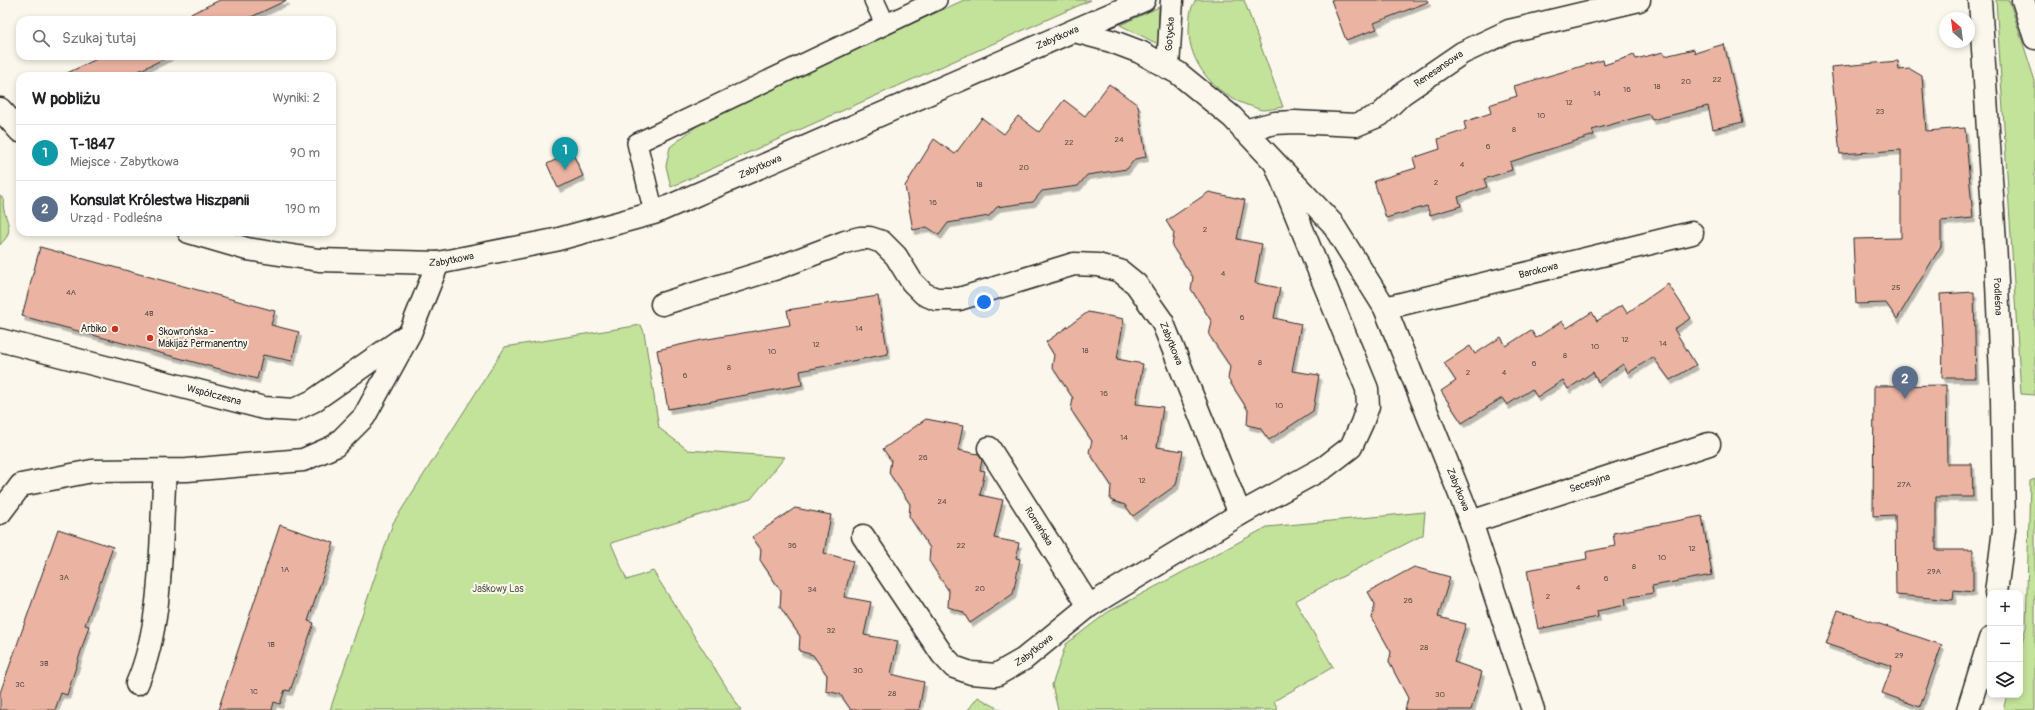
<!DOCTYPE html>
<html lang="pl">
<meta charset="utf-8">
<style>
body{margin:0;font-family:Pangolin,sans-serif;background:#f2f2f2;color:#202124}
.controls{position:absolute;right:12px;bottom:12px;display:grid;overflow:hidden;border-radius:8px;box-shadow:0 2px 6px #0003}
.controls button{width:36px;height:36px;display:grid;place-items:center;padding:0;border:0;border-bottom:1px solid #e0e0e0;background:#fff;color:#202124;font:20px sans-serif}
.compass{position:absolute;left:1939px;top:12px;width:36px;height:36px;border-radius:50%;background:#fff;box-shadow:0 2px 6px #0003;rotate:332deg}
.you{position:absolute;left:984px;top:302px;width:14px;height:14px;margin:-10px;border:3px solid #fff;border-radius:50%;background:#1a73e8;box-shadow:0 0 0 6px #1a73e833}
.badge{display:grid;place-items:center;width:26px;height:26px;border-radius:50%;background:#db2777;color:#fff;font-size:13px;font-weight:700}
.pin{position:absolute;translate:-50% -33px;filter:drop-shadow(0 1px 2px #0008)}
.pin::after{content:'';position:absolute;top:21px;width:14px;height:12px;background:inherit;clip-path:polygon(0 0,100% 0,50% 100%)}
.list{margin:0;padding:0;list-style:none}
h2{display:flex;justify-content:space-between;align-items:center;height:52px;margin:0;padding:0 16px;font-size:17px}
h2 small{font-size:13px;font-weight:400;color:#757577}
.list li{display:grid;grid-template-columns:26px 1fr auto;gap:12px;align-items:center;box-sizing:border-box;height:56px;padding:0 16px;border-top:1px solid #e0e0e0}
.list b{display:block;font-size:15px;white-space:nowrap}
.list p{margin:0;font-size:13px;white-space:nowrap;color:#757577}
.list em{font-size:13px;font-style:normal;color:#757577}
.icon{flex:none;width:22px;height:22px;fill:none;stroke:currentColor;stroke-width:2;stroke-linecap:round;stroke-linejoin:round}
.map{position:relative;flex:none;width:2035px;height:710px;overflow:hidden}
.search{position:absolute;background:#fff;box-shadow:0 2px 6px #0003;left:16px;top:16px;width:320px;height:44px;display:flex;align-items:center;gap:10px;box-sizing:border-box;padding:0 14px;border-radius:12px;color:#757577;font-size:15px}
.panel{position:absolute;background:#fff;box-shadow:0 2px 6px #0003;left:16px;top:72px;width:320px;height:164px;border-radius:12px}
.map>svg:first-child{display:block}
</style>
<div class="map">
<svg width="2035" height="710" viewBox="0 0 2035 710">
<defs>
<filter id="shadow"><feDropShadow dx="2.5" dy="4.5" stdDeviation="0" flood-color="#0004"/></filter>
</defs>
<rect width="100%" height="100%" fill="#fbf7ec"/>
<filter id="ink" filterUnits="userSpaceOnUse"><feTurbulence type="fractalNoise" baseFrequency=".025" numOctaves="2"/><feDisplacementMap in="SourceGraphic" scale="8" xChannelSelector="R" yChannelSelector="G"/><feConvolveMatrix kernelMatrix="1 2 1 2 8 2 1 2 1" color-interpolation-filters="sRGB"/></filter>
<g filter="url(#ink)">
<g fill="#c3e29a" stroke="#778662">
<polygon points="964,0 1091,0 671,187 666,166 670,147 698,125 743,100"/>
<path d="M 1196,0 L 1244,0 L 1283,107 C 1276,108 1269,110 1262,110 C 1257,109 1252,106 1247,105 C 1216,95 1188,63 1189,29 C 1190,18 1189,9 1196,0 Z"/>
<polygon points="1996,0 2009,0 2035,81 2035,395 2021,394"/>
<polygon points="1159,7 1158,44 1120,25"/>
<path d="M 0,196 L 4,199 C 0,211 12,223 8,234 C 7,238 2,242 0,245 Z"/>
<polygon points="641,325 644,332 659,428 688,450 785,457 751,499 611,543 627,580 653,571 741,710 330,710 393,523 505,347"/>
<polygon points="2035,479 2035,710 2003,710 2007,695 2020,695 2020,650 2026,627 2030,481"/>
<polygon points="1425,512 1423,535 1295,601 1333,667 1274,701 1278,710 1058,710 1052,685 1066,644 1108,612 1267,527"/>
<polygon points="978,697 1001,710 968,710"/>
</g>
<g fill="#ebb3a1" stroke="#2b2b2b" filter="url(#shadow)">
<polygon points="220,0 287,0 245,20 178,20"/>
<polygon points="1331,0 1427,0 1428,2 1374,23 1377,29 1346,40"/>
<polygon points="1724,44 1743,122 1713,129 1708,106 1652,120 1649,114 1592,130 1594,135 1510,162 1512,170 1484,179 1487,187 1458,197 1461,206 1430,215 1427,206 1386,218 1374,181 1416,168 1413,158 1440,149 1438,139 1466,130 1464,122 1491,113 1489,105 1517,96 1514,86 1603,60 1604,65 1634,55 1636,59 1663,52 1665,56 1694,49 1695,53"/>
<polygon points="103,56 170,56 128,76 61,76"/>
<polygon points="1898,61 1899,70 1910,69 1922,76 1926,131 1965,128 1973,218 1941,221 1941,246 1897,319 1886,303 1856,304 1853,239 1901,238 1901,150 1840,154 1831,67"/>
<polygon points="1109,84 1138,105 1146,157 1135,159 1127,169 1087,175 1078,186 1042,191 1033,202 997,207 989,216 948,223 939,235 927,227 913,230 905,186 934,139 955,154 982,118 1004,134 1018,116 1039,132 1064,100 1085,116"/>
<polygon points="572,152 583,176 558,188 547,164"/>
<polygon points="1209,192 1245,200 1237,239 1262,244 1255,283 1280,288 1274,318 1301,324 1292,371 1319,375 1313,411 1269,440 1260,428 1247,425 1248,410 1228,379 1230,366 1209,335 1212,322 1191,289 1193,277 1172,246 1174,233 1166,221"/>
<polygon points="40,247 275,311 271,325 299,332 292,361 263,355 257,379 22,316"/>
<polygon points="1668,284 1691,318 1674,329 1696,365 1670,380 1653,357 1628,373 1623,364 1598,382 1593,372 1568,389 1563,380 1537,397 1532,389 1507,405 1502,398 1462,423 1441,391 1456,381 1444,363 1470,346 1475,354 1501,337 1506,346 1531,330 1536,338 1562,321 1567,328 1592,312 1597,321 1622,305 1627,313"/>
<polygon points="1974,292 1976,378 1942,378 1943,349 1940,294"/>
<polygon points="878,296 888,354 800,371 802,385 668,409 657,350 702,340 790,325 787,310"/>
<polygon points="1088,312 1124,319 1117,359 1143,364 1136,404 1163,407 1157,447 1183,451 1176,485 1133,516 1125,505 1110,500 1111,485 1089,452 1092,441 1071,410 1073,398 1052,367 1054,355 1046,342"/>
<polygon points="1946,385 1947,464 1972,464 1973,497 1936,497 1936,550 1973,550 1973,592 1954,590 1953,600 1896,595 1895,515 1873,516 1874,386"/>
<polygon points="926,419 963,426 958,450 978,454 982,460 980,470 985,471 980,495 1003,500 994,538 1019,543 1016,558 1020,559 1013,594 970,623 963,612 948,607 949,591 929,561 930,548 909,516 910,504 889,473 891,460 883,449"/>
<polygon points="795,508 831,515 824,553 853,561 844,597 871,602 864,635 898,641 891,674 924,682 919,710 851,710 840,694 826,691 827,675 813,655 799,651 800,636 780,607 781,591 760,560 761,549 752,537"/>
<polygon points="1702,516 1712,575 1652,586 1653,593 1625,598 1626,605 1597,611 1598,617 1538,629 1527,570 1587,559 1586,552 1615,546 1613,533"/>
<polygon points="280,525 334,543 308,621 314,623 290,691 285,690 280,704 274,702 272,710 218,710"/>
<polygon points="58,529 113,547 85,625 89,626 67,695 61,693 55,710 0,710 0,693"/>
<polygon points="1414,567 1450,577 1438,617 1466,624 1454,662 1482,672 1471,710 1405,710 1408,698 1389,662 1391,652 1372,618 1375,604 1368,592"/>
<polygon points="1838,610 1942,645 1920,707 1882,693 1892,666 1826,644"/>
</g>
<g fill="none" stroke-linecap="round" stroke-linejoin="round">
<g stroke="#2b2b2b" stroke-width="22">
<g id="lane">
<polyline points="874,0 885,24"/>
<polyline points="654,213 637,143 937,0"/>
</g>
</g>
<g stroke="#2b2b2b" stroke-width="25">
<g id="street">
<path id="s1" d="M 1980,0 L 1996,260 L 2002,399 L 2004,529 L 1996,593"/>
<polyline points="2023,0 2035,38"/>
<path id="s2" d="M 1074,31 L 1111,41 L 1140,52 L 1178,73 L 1232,117 L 1332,223 L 1385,308 L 1471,522 L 1533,710"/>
<path id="s3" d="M 1168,68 L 1172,0"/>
<polyline points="0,109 20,131"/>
<path id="s4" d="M 1244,131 L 1275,123 L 1295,122 L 1356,125 L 1380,115 L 1402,94 L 1462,53 L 1509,31 L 1639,0"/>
<path id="s5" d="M 189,232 L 247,249 L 319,260 L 438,263 L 555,240 L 654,213 L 1144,0"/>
<path id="s6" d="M 662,304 L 777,268 L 845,242 L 860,238 L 870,238 L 882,242 L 896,256 L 912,282 L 924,294 L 936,299 L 959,299 L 1074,264 L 1098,265 L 1120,271 L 1136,284 L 1162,321 L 1240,514"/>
<path id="s7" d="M 1385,308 L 1692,233"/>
<path id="s8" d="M 0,340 L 264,408 L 294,410 L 313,401 L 406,336"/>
<path id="s9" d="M 989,448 L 1089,606"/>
<polyline points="0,513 21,485 92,471 187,470 303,460 335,446 364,417 410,333 438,263"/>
<path id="s10" d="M 1471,522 L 1709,444"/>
<path id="s11" d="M 863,536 L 942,654 L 954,667 L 971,673 L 996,675 L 1024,659 L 1089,606 L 1240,514 L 1325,467 L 1351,447 L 1362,423 L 1368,406 L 1367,389 L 1276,165"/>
<path d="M 137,684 C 164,622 160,538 165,471"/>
<polyline points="1968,710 1990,639"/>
</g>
</g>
<use href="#lane" stroke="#fbf7ec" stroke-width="19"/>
<use href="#street" stroke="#fbf7ec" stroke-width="22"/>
</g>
</g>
<g fill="#c8321e" stroke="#fbf7ec" stroke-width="1.5">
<circle cx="115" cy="329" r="4"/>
<circle cx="150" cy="338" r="4"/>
</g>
<g text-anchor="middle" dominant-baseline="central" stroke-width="4" stroke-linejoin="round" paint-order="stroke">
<g font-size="8" fill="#5b4d48">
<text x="1717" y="79">22</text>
<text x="1686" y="81">20</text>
<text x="1657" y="86">18</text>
<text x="1627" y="89">16</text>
<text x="1597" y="93">14</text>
<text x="1569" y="102">12</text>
<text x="1880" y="111">23</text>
<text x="1541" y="115">10</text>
<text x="1514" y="129">8</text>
<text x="1119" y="139">24</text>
<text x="1069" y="142">22</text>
<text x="1488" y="146">6</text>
<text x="1462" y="164">4</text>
<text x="1024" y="167">20</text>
<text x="1436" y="182">2</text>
<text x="979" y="184">18</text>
<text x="933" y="202">16</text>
<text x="1205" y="229">2</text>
<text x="1223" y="273">4</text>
<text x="1896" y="287">25</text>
<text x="71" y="292">4A</text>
<text x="149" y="313">4B</text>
<text x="1242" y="317">6</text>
<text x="859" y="328">14</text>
<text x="1625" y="339">12</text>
<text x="1663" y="343">14</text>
<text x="816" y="344">12</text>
<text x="1595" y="346">10</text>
<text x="1085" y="350">18</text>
<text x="772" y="351">10</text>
<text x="1565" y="355">8</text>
<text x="1260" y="362">8</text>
<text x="1534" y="363">6</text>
<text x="729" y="367">8</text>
<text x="1468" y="372">2</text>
<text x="1504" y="372">4</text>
<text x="685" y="375">6</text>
<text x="1104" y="393">16</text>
<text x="1279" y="405">10</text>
<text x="1124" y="437">14</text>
<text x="923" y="457">26</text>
<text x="1142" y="480">12</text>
<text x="1904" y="484">27A</text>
<text x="942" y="501">24</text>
<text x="792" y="545">36</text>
<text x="961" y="545">22</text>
<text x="1692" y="548">12</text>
<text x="1662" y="557">10</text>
<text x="1634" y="566">8</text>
<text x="285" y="569">1A</text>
<text x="1934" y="571">29A</text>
<text x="64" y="577">3A</text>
<text x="1606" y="578">6</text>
<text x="1578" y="587">4</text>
<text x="980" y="588">20</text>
<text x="812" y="589">34</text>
<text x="1548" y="596">2</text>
<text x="1408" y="600">26</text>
<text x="831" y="630">32</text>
<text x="271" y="644">1B</text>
<text x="1424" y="647">28</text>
<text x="1899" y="655">29</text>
<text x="44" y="663">3B</text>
<text x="858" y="670">30</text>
<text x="20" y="684">3C</text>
<text x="254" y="691">1C</text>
<text x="892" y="693">28</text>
<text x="1440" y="694">30</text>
</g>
<g font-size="10" fill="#2b2b2b" stroke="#fbf7ec">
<text stroke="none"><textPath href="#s3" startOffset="34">Gotycka</textPath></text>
<text stroke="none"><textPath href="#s5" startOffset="914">Zabytkowa</textPath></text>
<text stroke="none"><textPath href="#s4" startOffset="214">Renesansowa</textPath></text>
<text stroke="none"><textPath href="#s5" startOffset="590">Zabytkowa</textPath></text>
<text stroke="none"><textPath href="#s5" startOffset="266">Zabytkowa</textPath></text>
<text stroke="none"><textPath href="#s7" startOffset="158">Barokowa</textPath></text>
<text stroke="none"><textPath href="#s1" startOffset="297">Podleśna</textPath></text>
<text stroke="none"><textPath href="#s6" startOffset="592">Zabytkowa</textPath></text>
<text stroke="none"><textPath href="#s8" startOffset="221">Współczesna</textPath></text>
<text stroke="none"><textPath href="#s10" startOffset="125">Secesyjna</textPath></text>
<text stroke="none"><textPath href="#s2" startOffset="624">Zabytkowa</textPath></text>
<text stroke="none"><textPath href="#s9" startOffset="93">Romańska</textPath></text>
<text stroke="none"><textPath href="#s11" startOffset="248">Zabytkowa</textPath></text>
</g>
<g font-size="10" fill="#2b2b2b" stroke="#fbf7ec" text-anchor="end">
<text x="107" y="329">Arbiko</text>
<text x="158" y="332" text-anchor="start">Skowrońska -<tspan x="158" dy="12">Makijaż Permanentny</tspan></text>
</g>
<g font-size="10" fill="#515947" stroke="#fbf7ec">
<text x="498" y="589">Jaśkowy Las</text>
</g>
</g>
</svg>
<div class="controls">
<button>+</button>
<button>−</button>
<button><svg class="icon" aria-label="layers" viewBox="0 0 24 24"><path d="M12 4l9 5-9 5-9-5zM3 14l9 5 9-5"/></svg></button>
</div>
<svg class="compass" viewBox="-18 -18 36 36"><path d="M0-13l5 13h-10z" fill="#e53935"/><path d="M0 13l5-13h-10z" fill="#757577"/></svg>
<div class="you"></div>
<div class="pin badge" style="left:565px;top:170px;background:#0f9aa8">1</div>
<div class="pin badge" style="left:1905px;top:399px;background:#5c6f8a">2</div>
<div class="search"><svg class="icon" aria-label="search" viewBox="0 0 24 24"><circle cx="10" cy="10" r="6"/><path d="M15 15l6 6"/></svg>Szukaj tutaj</div>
<section class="panel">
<h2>W pobliżu<small>Wyniki: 2</small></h2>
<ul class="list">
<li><span class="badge" style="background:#0f9aa8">1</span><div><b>T-1847</b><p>Miejsce · Zabytkowa</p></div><em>90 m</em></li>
<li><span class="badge" style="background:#5c6f8a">2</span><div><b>Konsulat Królestwa Hiszpanii</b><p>Urząd · Podleśna</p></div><em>190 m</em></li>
</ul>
</section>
</div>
